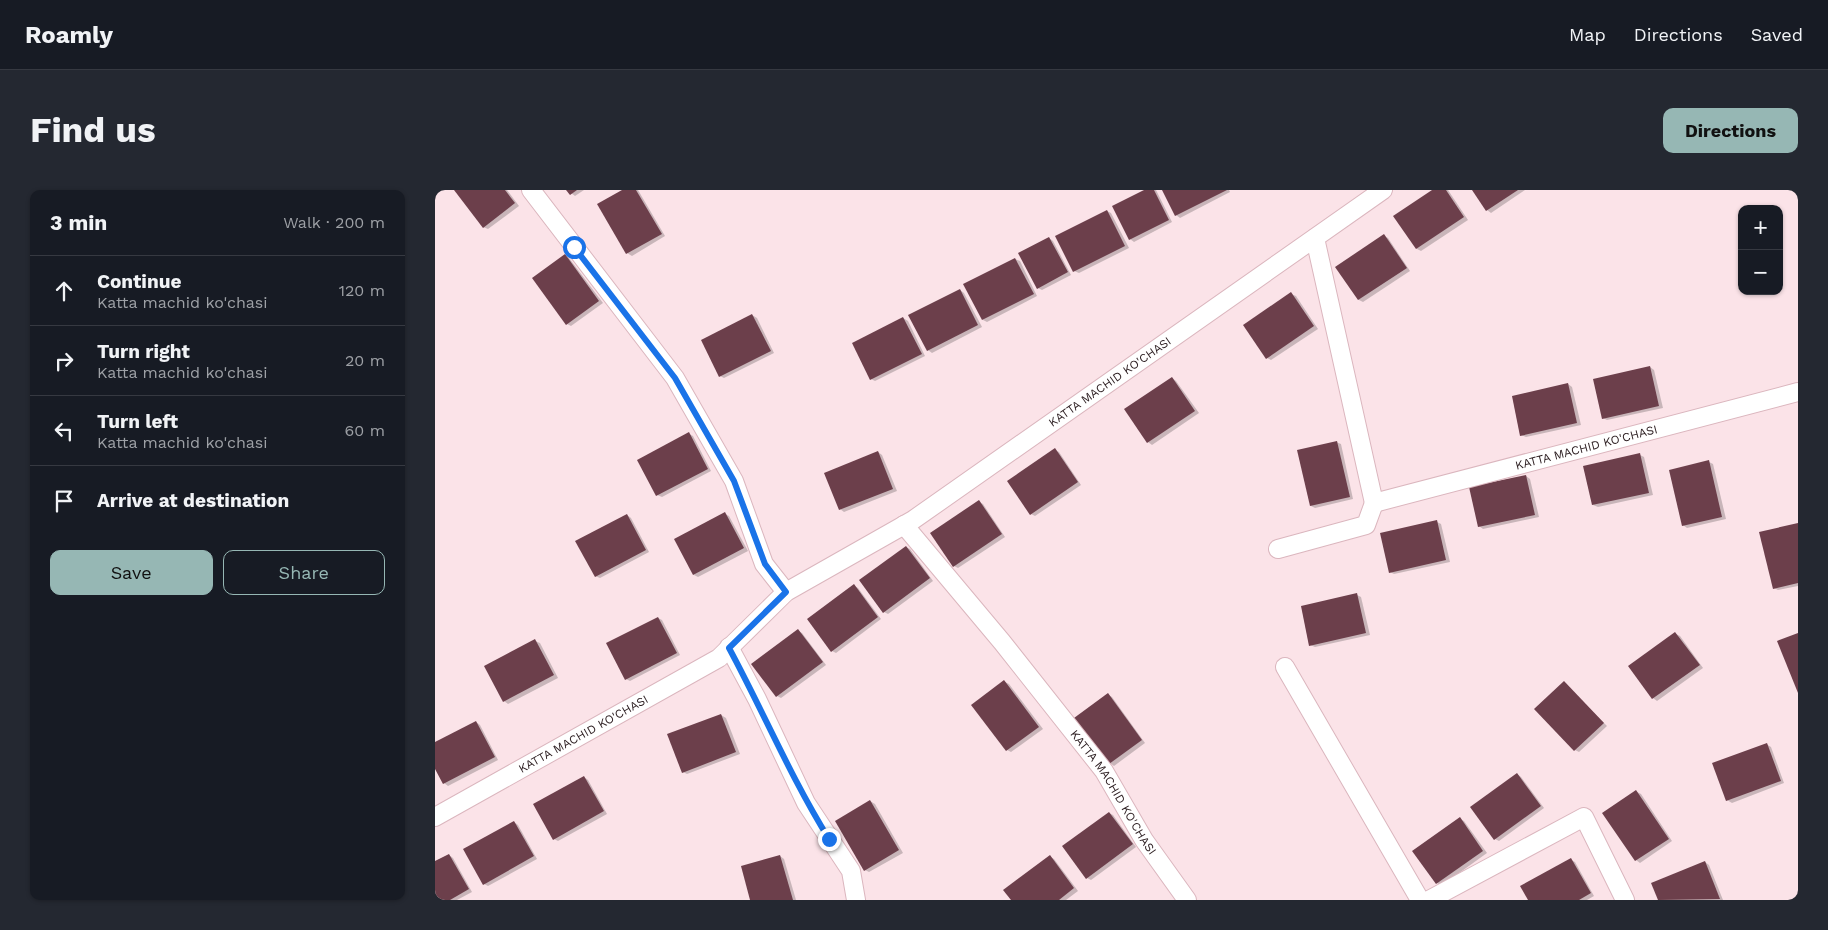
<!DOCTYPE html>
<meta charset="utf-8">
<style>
body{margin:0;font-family:"Work Sans",sans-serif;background:#242831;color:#f1f3f6}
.controls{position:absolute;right:15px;top:15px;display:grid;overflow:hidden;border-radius:10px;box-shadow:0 1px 4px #0004}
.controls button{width:45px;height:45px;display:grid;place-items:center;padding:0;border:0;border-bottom:1px solid #363941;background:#171b24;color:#f1f3f6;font:25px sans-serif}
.stop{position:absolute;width:15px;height:15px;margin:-11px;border:4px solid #1a73e8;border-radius:50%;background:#fff}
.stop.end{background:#1a73e8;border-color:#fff;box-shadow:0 1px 5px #0008}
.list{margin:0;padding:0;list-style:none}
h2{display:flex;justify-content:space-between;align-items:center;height:65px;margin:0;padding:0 20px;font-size:21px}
h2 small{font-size:16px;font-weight:400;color:#9ea1a6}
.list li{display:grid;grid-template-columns:32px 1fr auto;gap:15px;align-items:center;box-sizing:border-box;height:70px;padding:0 20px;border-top:1px solid #363941}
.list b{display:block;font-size:19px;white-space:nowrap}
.list p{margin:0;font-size:16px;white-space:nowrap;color:#9ea1a6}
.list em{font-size:16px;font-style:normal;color:#9ea1a6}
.actions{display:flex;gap:10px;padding:15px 20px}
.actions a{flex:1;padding:11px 0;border:1px solid #96b7b4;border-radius:10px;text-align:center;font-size:18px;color:#96b7b4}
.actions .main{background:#96b7b4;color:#111}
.icon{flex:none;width:28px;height:28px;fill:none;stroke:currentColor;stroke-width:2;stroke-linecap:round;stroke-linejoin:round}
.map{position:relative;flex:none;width:1363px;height:710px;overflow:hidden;border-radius:10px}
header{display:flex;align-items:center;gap:30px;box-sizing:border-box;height:70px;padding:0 25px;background:#171b24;border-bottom:1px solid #363941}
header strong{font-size:24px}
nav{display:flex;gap:28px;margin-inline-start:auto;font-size:18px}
.intro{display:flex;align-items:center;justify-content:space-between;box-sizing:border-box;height:120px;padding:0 30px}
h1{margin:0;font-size:35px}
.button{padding:12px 22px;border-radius:10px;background:#96b7b4;color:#111;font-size:18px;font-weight:700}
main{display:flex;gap:30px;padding:0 30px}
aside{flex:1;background:#171b24;border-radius:10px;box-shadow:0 1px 4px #0004}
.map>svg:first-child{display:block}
</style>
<header>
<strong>Roamly</strong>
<nav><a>Map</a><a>Directions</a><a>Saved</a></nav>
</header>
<div class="intro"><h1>Find us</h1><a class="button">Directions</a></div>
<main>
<aside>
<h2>3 min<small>Walk · 200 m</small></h2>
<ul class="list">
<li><svg class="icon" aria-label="ahead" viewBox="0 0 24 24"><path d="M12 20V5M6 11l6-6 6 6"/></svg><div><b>Continue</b><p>Katta machid ko'chasi</p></div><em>120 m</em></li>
<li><svg class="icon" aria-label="right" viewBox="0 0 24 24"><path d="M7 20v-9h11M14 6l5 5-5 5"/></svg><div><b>Turn right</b><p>Katta machid ko'chasi</p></div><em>20 m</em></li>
<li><svg class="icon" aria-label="left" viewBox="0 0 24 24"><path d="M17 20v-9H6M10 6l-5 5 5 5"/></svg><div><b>Turn left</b><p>Katta machid ko'chasi</p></div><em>60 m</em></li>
<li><svg class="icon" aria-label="arrive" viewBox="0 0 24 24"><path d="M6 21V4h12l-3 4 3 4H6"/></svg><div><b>Arrive at destination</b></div></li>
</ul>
<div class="actions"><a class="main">Save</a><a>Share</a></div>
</aside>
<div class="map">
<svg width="1363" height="710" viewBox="0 0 1363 710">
<rect width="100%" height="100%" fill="#fbe3e8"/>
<g fill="#0003">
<polygon points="21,0 72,0 84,16 53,39 48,37"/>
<polygon points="132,0 149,0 140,6"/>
<polygon points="189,0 203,0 230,46 197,66 192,63 164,15"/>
<polygon points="712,0 721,0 737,32 699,52 695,49"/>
<polygon points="728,0 794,0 795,2 745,28 741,25"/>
<polygon points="999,0 1013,0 1033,30 986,61 982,59 960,26"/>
<polygon points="1038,0 1090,0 1056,23 1052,20"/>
<polygon points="672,21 676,23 694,58 644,83 639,81"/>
<polygon points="949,46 953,48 975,81 928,112 924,110 902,77"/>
<polygon points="614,48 618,51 636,85 607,100 603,98"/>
<polygon points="130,66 134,68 168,113 136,136 132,134"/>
<polygon points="580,69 585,71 602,106 552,132 548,130"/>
<polygon points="525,100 529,103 547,137 497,163 493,160"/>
<polygon points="856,104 861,106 883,139 836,170 832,168"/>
<polygon points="317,125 322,128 339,163 289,188 285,186"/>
<polygon points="468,128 473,131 490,166 440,191 436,189"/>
<polygon points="1215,177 1219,180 1228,218 1172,230 1168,228"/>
<polygon points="737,188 741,191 764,223 717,255 713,252"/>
<polygon points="1133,194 1137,197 1146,235 1091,247 1086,245"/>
<polygon points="254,244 258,246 276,281 227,307 222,305"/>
<polygon points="901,252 906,254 918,309 880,318 876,316"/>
<polygon points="620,260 624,262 646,295 600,326 596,324"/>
<polygon points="443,262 447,265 462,301 409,322 405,319"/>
<polygon points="1205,265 1209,267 1218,305 1163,317 1158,315"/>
<polygon points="1274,272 1278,274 1291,329 1252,338 1248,335"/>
<polygon points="1091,286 1095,289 1104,327 1048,339 1044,336"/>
<polygon points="544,312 548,314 570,347 523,378 519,376"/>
<polygon points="290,324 294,326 313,361 263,387 259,385"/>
<polygon points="192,325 196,328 214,362 165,388 160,386"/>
<polygon points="1002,332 1006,334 1015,372 959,384 955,382"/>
<polygon points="1363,334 1363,396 1343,400 1339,398"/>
<polygon points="471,357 475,359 498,391 453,424 449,422"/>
<polygon points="419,396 423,398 446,429 401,463 397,461"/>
<polygon points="922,405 926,407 935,445 880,457 875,455"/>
<polygon points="223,428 227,430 245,465 195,491 191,489"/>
<polygon points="363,441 367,443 391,475 346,508 342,506"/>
<polygon points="1241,444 1245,446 1268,478 1222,511 1218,508 1195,476"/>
<polygon points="100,451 105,453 123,488 73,514 69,511"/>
<polygon points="570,492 574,494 608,539 576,562 572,560"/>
<polygon points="1129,493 1172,536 1144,562 1140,560"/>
<polygon points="673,505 677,507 710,553 679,576 675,573"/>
<polygon points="286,525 291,528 305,564 252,584 248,582"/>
<polygon points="41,532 45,535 63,570 13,596 9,593 0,576 0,554"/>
<polygon points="1331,554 1336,557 1349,593 1297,613 1292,610"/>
<polygon points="1082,584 1086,587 1109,618 1064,651 1060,649"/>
<polygon points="149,587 153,590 172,624 123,651 119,649"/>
<polygon points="1202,602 1206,604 1237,651 1205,673 1201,670"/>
<polygon points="435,611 440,614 468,663 434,682 430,680"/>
<polygon points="674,623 678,625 701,657 656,690 652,688"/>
<polygon points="1025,629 1029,631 1052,663 1006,696 1002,693 979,662"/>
<polygon points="79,632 83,635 102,669 53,696 49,694"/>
<polygon points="14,665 18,668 37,702 22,710 0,710 0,673"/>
<polygon points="345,666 349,669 361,710 317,710"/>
<polygon points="615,667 619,669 643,701 631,710 577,710"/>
<polygon points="1136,670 1140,672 1159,706 1152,710 1094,710"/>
<polygon points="1270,672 1274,675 1288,710 1224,710 1218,693"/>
</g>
<g fill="#6c3f4b">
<polygon points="19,0 70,0 80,13 48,38"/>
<polygon points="131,0 142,0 135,5"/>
<polygon points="187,0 201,0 227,44 191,64 162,14"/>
<polygon points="709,0 719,0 734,30 694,50 677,16"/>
<polygon points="727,0 792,0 740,26"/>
<polygon points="997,0 1011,0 1029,27 981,59 958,26"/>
<polygon points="1037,0 1083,0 1051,21"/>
<polygon points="672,20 690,56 638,82 620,46"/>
<polygon points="949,44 972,78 923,110 900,77"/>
<polygon points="614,47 633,82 602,99 583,63"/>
<polygon points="130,64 164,111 131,135 97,88"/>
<polygon points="580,68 599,104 547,130 528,94"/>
<polygon points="525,99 543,135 492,161 473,125"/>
<polygon points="856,102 879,136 831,169 808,135"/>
<polygon points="317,124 336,161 284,187 266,150"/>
<polygon points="468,127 487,164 435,190 417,153"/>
<polygon points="1215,176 1224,216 1167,229 1158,189"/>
<polygon points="737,187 760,221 712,253 689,219"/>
<polygon points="1133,193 1142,233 1085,246 1077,206"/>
<polygon points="254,242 273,279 221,306 202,270"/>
<polygon points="902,251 915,307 875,316 862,260"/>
<polygon points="620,258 643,292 595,325 572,291"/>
<polygon points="443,261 458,299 404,320 389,283"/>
<polygon points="1205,263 1214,303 1157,315 1148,276"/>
<polygon points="1274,270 1287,327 1247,336 1234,280"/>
<polygon points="1091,285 1100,325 1043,337 1034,297"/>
<polygon points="544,310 567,344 518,377 495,343"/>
<polygon points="290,322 309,358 258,385 239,349"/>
<polygon points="192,324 211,360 160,387 140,351"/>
<polygon points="1002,330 1011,370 954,383 945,343"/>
<polygon points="1363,333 1363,393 1338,399 1324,342"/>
<polygon points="471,356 495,388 448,423 424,390"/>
<polygon points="419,394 443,427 396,462 372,429"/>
<polygon points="922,403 931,443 874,456 866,416"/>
<polygon points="223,427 242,463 190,490 171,453"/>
<polygon points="363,439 388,472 341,507 316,474"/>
<polygon points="1240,442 1265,475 1217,509 1193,476"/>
<polygon points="1363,443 1363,503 1342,451"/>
<polygon points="100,449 119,485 68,512 49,476"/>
<polygon points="569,490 604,537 571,561 536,515"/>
<polygon points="1129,491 1169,533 1139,561 1099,519"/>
<polygon points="673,503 707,550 674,574 639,528"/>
<polygon points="286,524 301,562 247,583 232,544"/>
<polygon points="41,531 60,567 8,594 0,579 0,552"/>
<polygon points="1332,553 1346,591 1291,611 1277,573"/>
<polygon points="1082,583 1106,616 1059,650 1035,617"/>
<polygon points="149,586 169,621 118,650 98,614"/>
<polygon points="1201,600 1234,649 1200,671 1167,623"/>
<polygon points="435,610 464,660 429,681 400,631"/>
<polygon points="674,622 698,654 651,689 627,656"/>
<polygon points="1025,627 1048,661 1001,694 977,661"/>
<polygon points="79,631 99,666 48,695 28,659"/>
<polygon points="14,664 34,699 15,710 0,710 0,671"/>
<polygon points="345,665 358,710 315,710 306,676"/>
<polygon points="615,665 639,698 624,710 576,710 568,700"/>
<polygon points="1136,668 1156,703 1144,710 1093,710 1085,696"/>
<polygon points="1270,671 1285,709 1223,710 1216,693"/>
</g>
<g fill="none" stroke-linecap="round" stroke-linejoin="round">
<g stroke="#dbb6be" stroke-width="20">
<g id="street">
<polyline points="96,0 240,188 299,291 329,374 351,402"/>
<path id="s1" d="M 880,48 L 939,313 L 1363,202"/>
<path id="s2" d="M 469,335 L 567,452 L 669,581 L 709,650 L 752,710"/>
<polyline points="843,359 931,335 939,313"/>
<polyline points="294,457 322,509 371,613 416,681 421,710"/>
<polyline points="850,477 985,710"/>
<path id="s3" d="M 0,627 L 284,468 L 351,402 L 478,330 L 948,0"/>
<polyline points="994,710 1149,627 1190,710"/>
</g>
</g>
<use href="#street" stroke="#fff" stroke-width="18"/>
</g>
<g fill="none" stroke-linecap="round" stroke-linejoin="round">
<path stroke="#1a73e8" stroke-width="6" d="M 139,57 L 240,188 L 299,291 L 330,374 L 351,402 L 294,458 C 328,521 356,588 394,649"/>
</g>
<g text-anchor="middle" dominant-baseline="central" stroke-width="5" stroke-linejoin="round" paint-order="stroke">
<g font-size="12" fill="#2e2023" stroke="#fff">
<text stroke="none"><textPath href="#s3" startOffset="806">KATTA MACHID KO'CHASI</textPath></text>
<text stroke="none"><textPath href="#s1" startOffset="491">KATTA MACHID KO'CHASI</textPath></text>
<text stroke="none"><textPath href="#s3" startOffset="170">KATTA MACHID KO'CHASI</textPath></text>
<text stroke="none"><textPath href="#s2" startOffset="340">KATTA MACHID KO'CHASI</textPath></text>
</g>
</g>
</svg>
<div class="controls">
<button>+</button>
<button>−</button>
</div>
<div class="stop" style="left:139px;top:57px"></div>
<div class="stop end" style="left:394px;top:649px"></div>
</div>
</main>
